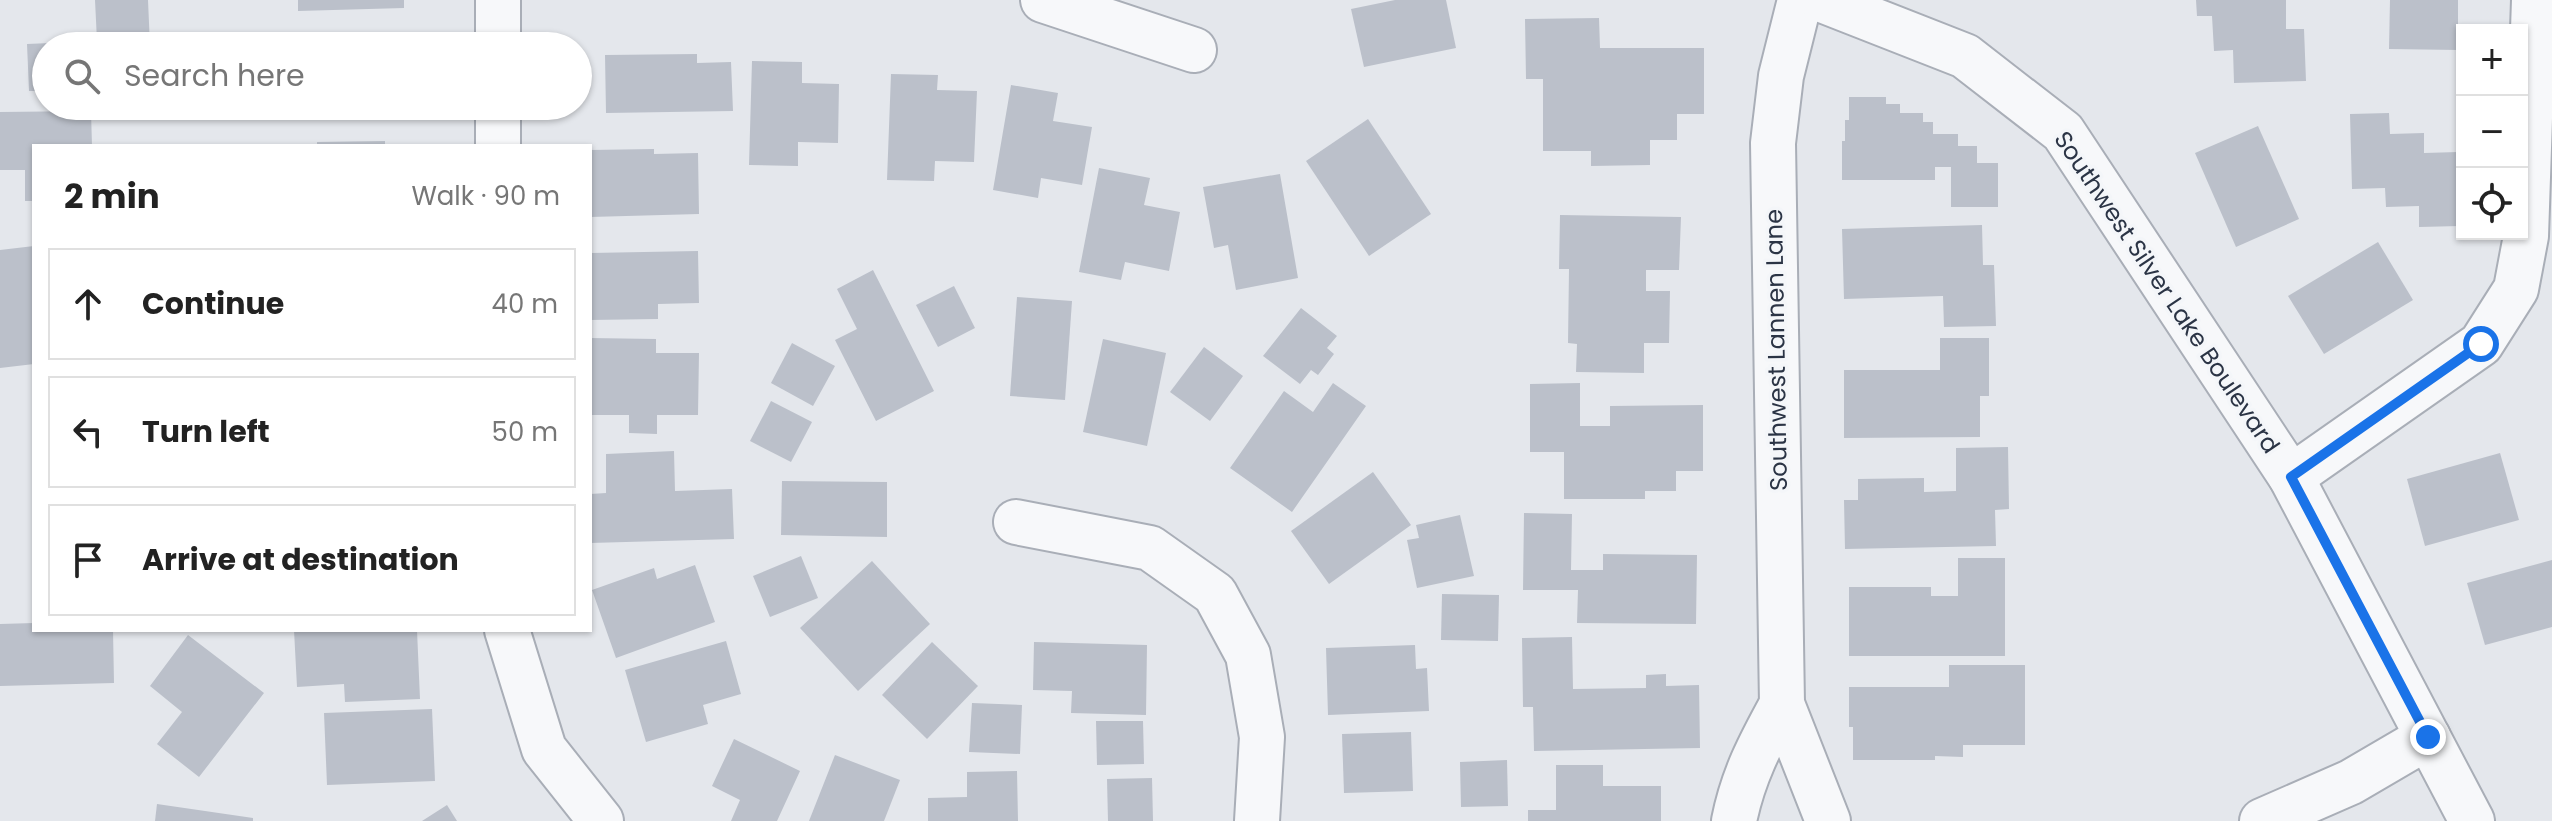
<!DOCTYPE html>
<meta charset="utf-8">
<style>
body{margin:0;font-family:Poppins,sans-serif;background:#f6f6f6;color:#222}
.controls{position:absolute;right:24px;top:24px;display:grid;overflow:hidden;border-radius:0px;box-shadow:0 2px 6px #0004}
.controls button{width:72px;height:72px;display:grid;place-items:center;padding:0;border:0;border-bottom:2px solid #e0e0e0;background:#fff;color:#222;font:40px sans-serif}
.stop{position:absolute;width:24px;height:24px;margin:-18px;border:6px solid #1a73e8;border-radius:50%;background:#fff}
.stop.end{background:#1a73e8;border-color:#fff;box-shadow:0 2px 8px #0008}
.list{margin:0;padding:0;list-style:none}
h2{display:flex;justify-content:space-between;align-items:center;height:104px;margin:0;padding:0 32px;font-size:34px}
h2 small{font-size:26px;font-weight:400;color:#767676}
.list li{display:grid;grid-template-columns:52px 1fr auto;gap:24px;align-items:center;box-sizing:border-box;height:112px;margin:0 16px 16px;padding:0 16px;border:2px solid #e0e0e0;border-radius:0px}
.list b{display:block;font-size:30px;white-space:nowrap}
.list em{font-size:26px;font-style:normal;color:#767676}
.icon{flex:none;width:44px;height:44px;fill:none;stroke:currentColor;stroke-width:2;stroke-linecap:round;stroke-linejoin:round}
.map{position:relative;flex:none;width:2552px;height:821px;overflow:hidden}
.search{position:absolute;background:#fff;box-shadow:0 2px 6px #0004;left:32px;top:32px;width:560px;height:88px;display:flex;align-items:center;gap:20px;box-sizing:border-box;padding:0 28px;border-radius:44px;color:#767676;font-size:30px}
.panel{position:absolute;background:#fff;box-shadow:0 2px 6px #0004;left:32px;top:144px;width:560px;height:488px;border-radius:0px}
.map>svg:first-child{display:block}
</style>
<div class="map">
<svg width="2552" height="821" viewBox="0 0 2552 821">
<rect width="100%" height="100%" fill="#e4e7ec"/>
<g fill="#bbc0ca">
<polygon points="95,0 148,0 150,46 46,46 46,91 29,91 27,44 97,41"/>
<polygon points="298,0 404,0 404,8 298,11"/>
<polygon points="1395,0 1446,0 1456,48 1364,67 1351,9"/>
<polygon points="2196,0 2286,0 2286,29 2304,29 2306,81 2234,83 2233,50 2214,51 2212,16 2197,16"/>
<polygon points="2390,0 2458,0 2458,50 2389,49"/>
<polygon points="1599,18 1600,48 1704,48 1704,114 1677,114 1677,140 1650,140 1650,165 1591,166 1591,151 1543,151 1543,79 1526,79 1525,19"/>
<polygon points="401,38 401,46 291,46 291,41"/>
<polygon points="697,54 697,63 731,62 733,111 606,113 605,55"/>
<polygon points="752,61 802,62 802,83 839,84 838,143 798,142 798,166 749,165"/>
<polygon points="891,74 938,75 937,90 977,91 974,162 935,161 934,181 887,180"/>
<polygon points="1011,85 1058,93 1053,121 1092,127 1082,185 1041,178 1038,198 993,190"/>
<polygon points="1849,97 1886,97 1886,104 1900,104 1900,113 1923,113 1923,122 1933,122 1933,134 1958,134 1958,146 1977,146 1977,163 1998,163 1998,207 1951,207 1951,167 1935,167 1935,180 1842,180 1842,141 1845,141 1845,120 1849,120"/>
<polygon points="91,111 92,146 34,146 34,201 25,201 25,170 0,170 0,112"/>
<polygon points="2389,113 2390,134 2424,133 2424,153 2458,152 2460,226 2419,227 2419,206 2386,207 2385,188 2352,189 2350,114"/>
<polygon points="1368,119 1431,214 1369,256 1306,161"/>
<polygon points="2258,126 2299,219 2236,247 2195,153"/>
<polygon points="385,141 385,146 317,146 317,142"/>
<polygon points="654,149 654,154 698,153 699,214 590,217 590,150"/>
<polygon points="1099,168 1150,178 1144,205 1180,212 1169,271 1125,262 1121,280 1079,272"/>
<polygon points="1280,174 1298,278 1236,290 1228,245 1214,248 1203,187"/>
<polygon points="1560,215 1681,217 1679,270 1646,270 1646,291 1670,291 1669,343 1644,343 1644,373 1576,372 1577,344 1568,343 1569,269 1559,269"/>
<polygon points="1982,225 1983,265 1994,265 1996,326 1944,327 1943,296 1844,299 1842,229"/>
<polygon points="2378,242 2413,300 2324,354 2288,296"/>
<polygon points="34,246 34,364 0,368 0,250"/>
<polygon points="698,251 699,303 658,304 658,319 590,320 590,253"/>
<polygon points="873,270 934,391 876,421 835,340 857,329 837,289"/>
<polygon points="954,286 975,328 938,347 916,305"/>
<polygon points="1017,297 1072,301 1065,400 1010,396"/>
<polygon points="1301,308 1337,336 1327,348 1334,354 1318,375 1311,370 1300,384 1263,356"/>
<polygon points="590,338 656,339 656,353 699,353 698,415 657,415 657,434 629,433 629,415 590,415"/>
<polygon points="1940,338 1989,338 1989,396 1980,396 1980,437 1844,438 1844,370 1940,370"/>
<polygon points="1103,339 1166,353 1147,446 1083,432"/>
<polygon points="792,343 835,366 813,406 771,383"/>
<polygon points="1204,347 1243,376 1210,421 1170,392"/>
<polygon points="1333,383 1366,406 1292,512 1230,468 1284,391 1313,412"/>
<polygon points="1580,383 1580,426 1610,426 1610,406 1703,405 1703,471 1676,471 1676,491 1645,491 1645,499 1564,499 1564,452 1530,452 1530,384"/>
<polygon points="771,401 812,422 791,462 750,441"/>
<polygon points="2008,447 2009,509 1995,510 1996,546 1845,549 1844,500 1858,500 1858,479 1924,478 1924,492 1956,491 1956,448"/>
<polygon points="674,451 675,491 732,489 734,539 590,543 590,494 606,493 606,454"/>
<polygon points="2500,453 2519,520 2425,546 2407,479"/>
<polygon points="1373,472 1411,525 1329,584 1291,531"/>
<polygon points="782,481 887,482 887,537 781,535"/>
<polygon points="1524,513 1572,514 1571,570 1603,570 1603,554 1697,555 1696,624 1577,623 1578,590 1523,590"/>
<polygon points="1460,515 1474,576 1417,588 1407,540 1419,538 1416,525"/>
<polygon points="801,556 818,598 770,617 753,576"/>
<polygon points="1958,558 2005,558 2005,656 1849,656 1849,587 1931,587 1931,596 1958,596"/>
<polygon points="2552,560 2552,627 2485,645 2467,583"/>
<polygon points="872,561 930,624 858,691 800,628"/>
<polygon points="695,565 715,622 616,658 592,590 654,568 657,579"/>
<polygon points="1442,594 1499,595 1498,641 1441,640"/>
<polygon points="34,623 34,630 113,630 114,683 0,686 0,624"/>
<polygon points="294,630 417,630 420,699 345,702 344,684 297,687"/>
<polygon points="188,635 264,693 199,777 157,744 182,712 150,686"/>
<polygon points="1572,637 1573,689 1646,688 1646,675 1666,674 1666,686 1699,685 1700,748 1534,751 1533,707 1523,707 1522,638"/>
<polygon points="726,641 741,694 703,705 708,724 646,742 625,670"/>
<polygon points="932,642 978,686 927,739 882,695"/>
<polygon points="1034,642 1147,645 1146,715 1071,713 1072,691 1033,690"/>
<polygon points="1415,645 1416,669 1427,668 1429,711 1328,715 1326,648"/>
<polygon points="1949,665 2025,665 2025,745 1963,745 1963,757 1935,756 1935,760 1853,760 1853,727 1849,727 1849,687 1949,687"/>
<polygon points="972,703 1022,705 1020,754 969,752"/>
<polygon points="432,709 435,781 327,785 324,713"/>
<polygon points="1096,721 1143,721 1144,764 1097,765"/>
<polygon points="1411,732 1413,791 1344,793 1342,734"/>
<polygon points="734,739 800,771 777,821 731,821 740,800 712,786"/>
<polygon points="835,755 900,780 884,821 809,821"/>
<polygon points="1507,760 1508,806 1461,807 1460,762"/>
<polygon points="1556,765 1603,765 1603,786 1661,786 1661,821 1528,821 1528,810 1556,810"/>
<polygon points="1017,771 1018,821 928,821 928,798 967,797 967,772"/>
<polygon points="1152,778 1153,821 1108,821 1107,779"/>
<polygon points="157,804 253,818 253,821 155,821"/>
<polygon points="447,805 457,821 422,821"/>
</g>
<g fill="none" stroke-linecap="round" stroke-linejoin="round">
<g stroke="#a9aeb7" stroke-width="48">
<g id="street">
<polyline points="498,0 498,46"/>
<polyline points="1043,0 1194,50"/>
<polyline points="1800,0 1781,76 1773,143 1782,704 1828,821"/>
<polyline points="1822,0 1965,56 2063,132 2291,477 2472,821"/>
<polyline points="498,106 498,146"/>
<polyline points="2291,477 2481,344 2516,289 2526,236 2534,0"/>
<polyline points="1016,522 1150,548 1215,594 1248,655 1262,737 1257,821"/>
<polyline points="507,630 544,749 601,821"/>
<path d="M 1734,821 C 1743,776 1760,744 1782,704"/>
<polyline points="2262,821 2351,782 2428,737"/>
</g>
</g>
<use href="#street" stroke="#f7f8fa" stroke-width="44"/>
</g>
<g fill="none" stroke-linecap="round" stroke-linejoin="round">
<polyline stroke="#1a73e8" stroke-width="10" points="2428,737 2291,477 2481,344"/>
</g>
<g text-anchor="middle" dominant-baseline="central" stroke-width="7" stroke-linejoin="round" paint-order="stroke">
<g font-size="24" fill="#2b3445" stroke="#f4f6f9">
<text transform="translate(2167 292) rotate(56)">Southwest Silver Lake Boulevard</text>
<text transform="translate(1776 350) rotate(-91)">Southwest Lannen Lane</text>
</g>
</g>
</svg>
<div class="controls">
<button>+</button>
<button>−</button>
<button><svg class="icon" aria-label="locate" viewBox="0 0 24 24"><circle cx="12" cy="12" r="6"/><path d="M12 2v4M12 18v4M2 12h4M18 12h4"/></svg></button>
</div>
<div class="stop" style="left:2481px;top:344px"></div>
<div class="stop end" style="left:2428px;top:737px"></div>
<div class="search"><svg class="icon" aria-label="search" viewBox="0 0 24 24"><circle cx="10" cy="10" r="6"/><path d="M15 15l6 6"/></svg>Search here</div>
<section class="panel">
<h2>2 min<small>Walk · 90 m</small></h2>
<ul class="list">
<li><svg class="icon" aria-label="ahead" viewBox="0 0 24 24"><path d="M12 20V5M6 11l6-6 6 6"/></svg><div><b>Continue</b></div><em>40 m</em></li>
<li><svg class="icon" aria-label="left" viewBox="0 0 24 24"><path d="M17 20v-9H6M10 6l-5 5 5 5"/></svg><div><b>Turn left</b></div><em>50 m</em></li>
<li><svg class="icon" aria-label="arrive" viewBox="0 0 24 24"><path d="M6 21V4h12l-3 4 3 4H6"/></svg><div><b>Arrive at destination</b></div></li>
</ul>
</section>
</div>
